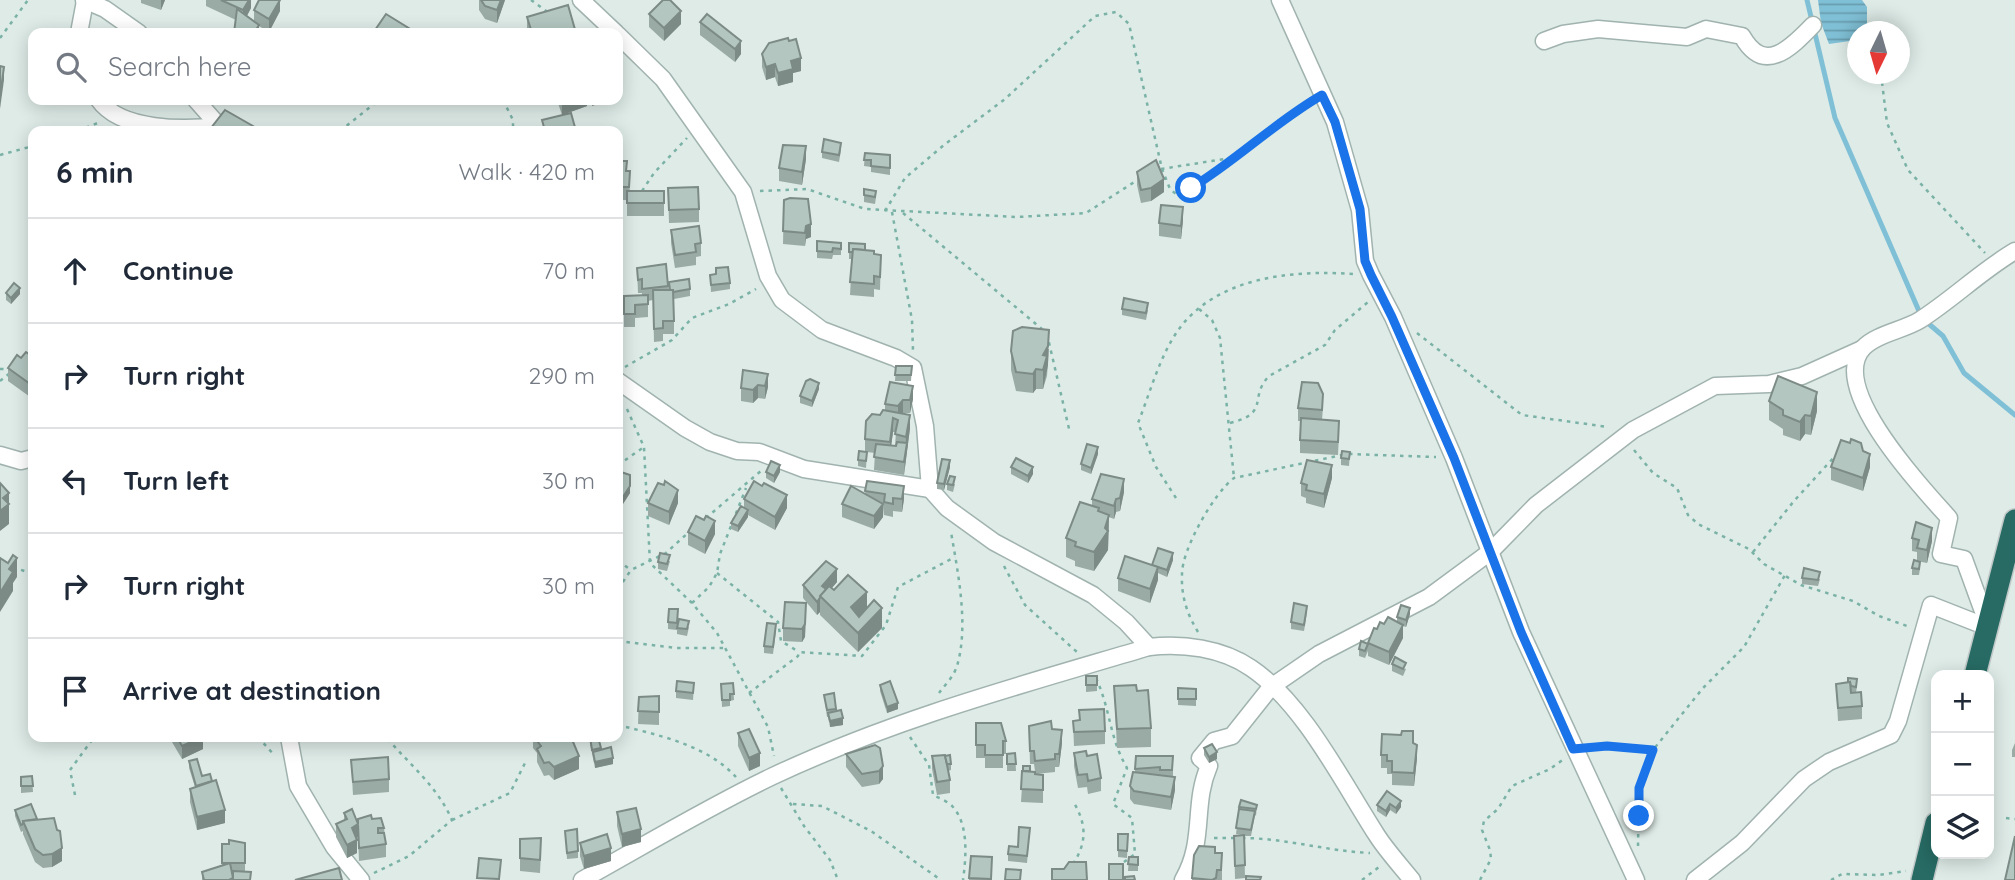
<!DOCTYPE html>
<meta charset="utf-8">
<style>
body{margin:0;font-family:Quicksand,sans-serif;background:#f2f2f3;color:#1f2937}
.controls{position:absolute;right:21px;bottom:21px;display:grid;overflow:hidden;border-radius:14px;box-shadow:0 4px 18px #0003}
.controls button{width:63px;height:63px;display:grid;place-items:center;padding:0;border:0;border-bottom:2px solid #e0e1e3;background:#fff;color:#1f2937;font:35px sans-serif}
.compass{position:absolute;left:1847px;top:21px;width:63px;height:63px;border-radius:50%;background:#fff;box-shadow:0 4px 18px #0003;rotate:185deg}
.stop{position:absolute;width:21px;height:21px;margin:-16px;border:5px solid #1a73e8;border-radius:50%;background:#fff}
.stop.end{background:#1a73e8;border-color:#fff;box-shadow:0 2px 7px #0008}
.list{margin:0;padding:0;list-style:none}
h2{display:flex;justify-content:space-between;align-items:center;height:91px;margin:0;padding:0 28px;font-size:30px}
h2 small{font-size:23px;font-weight:400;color:#747a83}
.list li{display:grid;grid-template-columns:46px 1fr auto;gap:21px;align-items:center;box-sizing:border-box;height:105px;padding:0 28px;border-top:2px solid #e0e1e3}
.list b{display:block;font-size:26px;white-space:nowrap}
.list em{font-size:23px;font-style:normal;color:#747a83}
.icon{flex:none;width:38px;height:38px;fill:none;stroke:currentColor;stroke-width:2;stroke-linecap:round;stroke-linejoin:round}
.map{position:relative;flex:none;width:2015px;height:880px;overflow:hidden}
.search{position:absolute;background:#fff;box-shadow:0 4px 18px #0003;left:28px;top:28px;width:595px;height:77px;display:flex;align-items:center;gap:18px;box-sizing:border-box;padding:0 24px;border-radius:14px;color:#747a83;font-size:26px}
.panel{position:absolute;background:#fff;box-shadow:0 4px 18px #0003;left:28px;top:126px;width:595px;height:616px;border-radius:14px}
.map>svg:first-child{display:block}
</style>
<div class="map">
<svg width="2015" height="880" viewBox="0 0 2015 880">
<defs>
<pattern id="water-rules" width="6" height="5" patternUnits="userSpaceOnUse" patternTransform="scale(1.75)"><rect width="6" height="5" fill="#80c0d6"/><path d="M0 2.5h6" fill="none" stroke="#689dae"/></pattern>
</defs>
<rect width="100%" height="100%" fill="#deebe7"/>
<polygon fill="url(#water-rules)" points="1818,0 1862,0 1867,7 1867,31 1857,32 1857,40 1829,44 1821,23"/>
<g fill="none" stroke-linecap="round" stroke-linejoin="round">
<polyline stroke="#80c0d6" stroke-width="5" points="1807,0 1835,118 1922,318 1943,336 1964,373 2015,415"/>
<g stroke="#a1b3af" stroke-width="19">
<g id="minor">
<polyline points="84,0 105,9 139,33"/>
<polyline points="581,0 616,33"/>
<polyline points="1280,0 1335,122 1360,210 1365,261 1371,275 1393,317 1454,458 1521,632 1636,880"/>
<polyline points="79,33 85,1"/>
<polyline points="618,35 663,79 743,192 768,276 782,300 822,330 896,358 913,368 925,426 930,489 947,508 994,542 1093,595 1126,622 1149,647"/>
<path d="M 1544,41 L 1563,34 L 1598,29 L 1687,37 L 1706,29 L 1742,36 C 1764,75 1790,49 1813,25"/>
<path d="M 99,100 C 121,131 184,130 219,126"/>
<polyline points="196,100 219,126 229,131"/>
<polyline points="618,381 685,428 710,442 737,451 759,452 804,469 930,489"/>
<polyline points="0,455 21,461 33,458"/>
<path d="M 1988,625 L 1964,559 L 1941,554 L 1949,518 C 1923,489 1827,388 1863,348 C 1876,334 1904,330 1920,320 C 1953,299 1981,271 2015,251"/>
<polyline points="289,737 298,786 334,847 361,880"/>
<path d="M 582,880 C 645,845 708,807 773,776 C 894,719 1021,685 1149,647 C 1182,643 1222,648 1251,668 C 1303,703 1342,781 1376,834 C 1386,850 1400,865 1412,880"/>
<path d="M 1183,880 C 1206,840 1192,805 1209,766 L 1200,758 L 1214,741 L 1232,736 L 1271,687 L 1319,654 L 1429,597 L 1490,552 L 1536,505 L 1633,430 L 1715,386 L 1769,384 L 1802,376 L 1862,349"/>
<polyline points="1695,880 1742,843 1804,779 1829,762 1891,735 1898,721 1931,605 1987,627"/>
</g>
</g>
<g stroke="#c0c8c7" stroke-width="24">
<g id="highway">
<polyline points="1975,675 2015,520"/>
<polyline points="1922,880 1936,823"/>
</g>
</g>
<g stroke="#7bb2a6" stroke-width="2.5" stroke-dasharray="3.5 5" stroke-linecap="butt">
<polyline points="531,0 549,13"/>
<polyline points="517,33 527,30"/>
<polyline points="0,38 28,0"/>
<polyline points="1881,74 1887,123 1908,170 1985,253"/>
<polyline points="503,100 513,120 513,131"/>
<polyline points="78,131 100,122"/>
<polyline points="340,131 379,100"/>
<polyline points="0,155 33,146"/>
<polyline points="1161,169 1237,157"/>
<polyline points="642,191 654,173 687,138"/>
<polyline points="760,191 807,189 865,209 1017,217 1086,213 1139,179"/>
<polyline points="618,202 628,201"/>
<path d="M 885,211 L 905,178 L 944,145 L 1005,99 L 1095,16 L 1116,12 L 1129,24 L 1162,169 L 1170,189 L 1177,195 C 1228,175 1263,129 1310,102"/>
<polyline points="892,212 912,320 913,351"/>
<polyline points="903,213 1042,329"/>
<polyline points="1199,309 1212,320 1220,338 1234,478"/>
<polyline points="1417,333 1522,415 1608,427"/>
<polyline points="1047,334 1070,433"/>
<polyline points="26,356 33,348"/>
<polyline points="625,367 672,340 692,318 729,304 756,289"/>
<polyline points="0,369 10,369"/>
<polyline points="0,381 10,373"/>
<polyline points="627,409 644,447 650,563 692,603 717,633 768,727 774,756"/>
<path d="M 1230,423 C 1271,413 1248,398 1269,376 L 1325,345 L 1335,330 L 1368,302"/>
<polyline points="1634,450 1653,473 1677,488 1688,515 1698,524 1749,549 1764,564 1801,585 1853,601 1879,616 1907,626"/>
<polyline points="1349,454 1436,457"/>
<polyline points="618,465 644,447"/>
<path d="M 1176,498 L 1156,467 L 1138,423 C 1150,393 1160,355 1179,329 C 1218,276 1294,270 1353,274"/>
<polyline points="706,518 762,470"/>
<polyline points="1753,552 1794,501 1837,454"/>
<polyline points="618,561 631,570"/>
<polyline points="1004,566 1025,605 1078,653"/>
<polyline points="13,567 33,574"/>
<polyline points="717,573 778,622 781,641 799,652"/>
<polyline points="618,589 631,570 666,553 690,531"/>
<polyline points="692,603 709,587 717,573 720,554 746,488"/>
<path d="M 1198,632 C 1187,614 1181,596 1182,574 C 1182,549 1214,493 1234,478 L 1342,455"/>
<polyline points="618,641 677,648 724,648"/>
<path d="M 1096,678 C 1111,711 1109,737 1127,768 L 1113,804 L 1132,818 L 1135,854 L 1120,865"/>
<polyline points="749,693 798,656 799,652 862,656 886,625 898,587 955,557"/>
<path d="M 939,693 C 945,685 954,676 957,666 C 969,626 958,573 951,532"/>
<path d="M 618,725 C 658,735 707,745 736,777"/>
<polyline points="258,737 275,756"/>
<path d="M 910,737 L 929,765 L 933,795 C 939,798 949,802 953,807 C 969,825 966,858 963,880"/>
<polyline points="1591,747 1653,750"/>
<polyline points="781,788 804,826 830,860 838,880"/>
<polyline points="75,795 70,770 92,740 99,737"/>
<polyline points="793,804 822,806 871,831 941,880"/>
<polyline points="2006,818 2015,819"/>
<polyline points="452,820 510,793 527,759"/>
<polyline points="1214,838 1235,838"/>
<path d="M 1242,838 C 1285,838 1326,851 1370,853"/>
<polyline points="1638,846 1639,788 1653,750 1703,688 1744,647 1785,575"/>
<path d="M 1073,864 C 1088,841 1086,823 1073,801"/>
<path d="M 374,873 L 409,856 L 452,820 C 437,786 410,765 386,737"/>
<polyline points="1362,880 1379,867"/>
<polyline points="1480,880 1491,859 1490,850 1482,830 1484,821 1498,809 1512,786 1550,769 1564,759"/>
<polyline points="1831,880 1842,874 1879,875 1906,871"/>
</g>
<use href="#minor" stroke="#fff" stroke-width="16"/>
<use href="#highway" stroke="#276b64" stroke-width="21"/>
</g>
<g fill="#9aaaa5" fill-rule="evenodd">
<polygon points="141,0 165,0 161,10 141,3"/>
<polygon points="206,0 251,0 251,8 247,16 254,21 254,10 280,0 280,11 269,32 259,26 259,33 236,20 206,6"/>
<polygon points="479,0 505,0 497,23 485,19 479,10"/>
<polygon points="649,14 681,24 664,41 649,27"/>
<polygon points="527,17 576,33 527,33"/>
<polygon points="700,22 741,54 735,62 700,35"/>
<polygon points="762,54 801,71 793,73 793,82 778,86 775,77 766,80 762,67"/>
<polygon points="557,100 587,100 587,106 562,115"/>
<polygon points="841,150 839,162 822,158 822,152"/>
<polygon points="865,153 890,155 890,175 871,172 871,167 864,166"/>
<polygon points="806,159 802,185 779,181 779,168"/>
<polygon points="618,161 627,171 630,191 664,191 664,216 627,216 627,200 621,200 622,228 618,228"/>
<polygon points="1137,172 1164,192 1151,201 1141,203 1137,185"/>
<polygon points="668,188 699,209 699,222 669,223"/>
<polygon points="864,195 876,197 875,204 864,202"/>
<polygon points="784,200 811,237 806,239 805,246 783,244"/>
<polygon points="1183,220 1181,239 1159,236 1159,223"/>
<polygon points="671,230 701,243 701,256 696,257 696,265 675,268 671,243"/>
<polygon points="817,241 841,243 841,255 833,255 832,259 817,258"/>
<polygon points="849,243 874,254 881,255 880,290 874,289 874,297 850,295 852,259 849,259"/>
<polygon points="637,268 668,286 668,290 669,282 690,289 690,296 674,299 674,334 663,334 663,341 654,342 653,300 648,301 648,317 635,318 635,327 624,327 624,296 642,295 642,293 638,293"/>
<polygon points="710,275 730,283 730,289 711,292"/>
<polygon points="6,293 20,294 11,304 6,300"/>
<polygon points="1122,309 1148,310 1146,320 1122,315"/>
<polygon points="1049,349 1047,376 1043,389 1036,389 1033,393 1016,391 1011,370 1011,351"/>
<polygon points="33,357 33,399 8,381 8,368 21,358"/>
<polygon points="896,366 912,366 911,381 895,381"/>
<polygon points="743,370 768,387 765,399 758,398 753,403 741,401 741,388"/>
<path d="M 890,382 L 913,399 L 910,413 L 903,413 L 902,414 L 910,428 L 904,475 L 874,470 L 875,453 L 867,452 L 866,468 L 858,466 L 858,460 L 865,451 L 865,439 L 880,415 L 885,411 L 885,404 ZM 893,432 L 896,432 L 895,446 L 891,446 Z"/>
<polygon points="819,389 812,407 800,403 800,396"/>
<polygon points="1769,401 1817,411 1811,435 1805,434 1800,441 1783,435 1783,429 1769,420"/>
<polygon points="1323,407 1322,420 1339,434 1338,455 1300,453 1300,421 1298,421 1298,408"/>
<polygon points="1863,451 1870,467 1863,491 1831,480 1831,467"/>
<polygon points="1350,452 1349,466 1341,465 1341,458"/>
<polygon points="1098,454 1091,474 1081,470 1081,464"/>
<polygon points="950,467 944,490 937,489 937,483"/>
<polygon points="1011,467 1033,474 1028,483 1011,474"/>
<polygon points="766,472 780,472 774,483 766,478"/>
<polygon points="1332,478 1324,508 1306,503 1306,498 1301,496 1301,483"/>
<polygon points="867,481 904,499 902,512 893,511 893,517 884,515 884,507 883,517 874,529 842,517 842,504 865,494"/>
<polygon points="618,482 630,493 621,507 618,506"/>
<polygon points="947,484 955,484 953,492 947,490"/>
<polygon points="664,485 678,503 669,525 648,516 648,503"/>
<polygon points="1124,492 1120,511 1116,512 1114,519 1109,517 1108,550 1094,571 1075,566 1075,561 1066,557 1066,538 1092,506 1092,499"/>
<polygon points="744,499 787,508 775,530 748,515 748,517 738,532 731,529 731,523 744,507"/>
<polygon points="688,532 715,534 705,554 688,545"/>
<polygon points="1912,538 1932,541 1927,563 1917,561 1917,552 1912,551"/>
<polygon points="1173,560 1167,577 1158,573 1158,580 1150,603 1118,591 1118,578 1152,565"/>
<polygon points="670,561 667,571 658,569 658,562"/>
<polygon points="1912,568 1920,568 1919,575 1912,575"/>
<polygon points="1802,578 1820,579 1818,586 1802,584"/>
<polygon points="837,582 832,588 867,608 882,628 858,652 820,615 820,612 817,615 803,598 803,585"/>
<polygon points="1307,612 1304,631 1291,629 1291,622"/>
<polygon points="1410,614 1406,627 1403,626 1403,638 1389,665 1368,656 1368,651 1365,658 1359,656 1359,649 1368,643 1377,629 1384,624 1397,622 1397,617"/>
<polygon points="678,616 677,630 668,629 668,622"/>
<polygon points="806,616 805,637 802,642 783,641 783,628"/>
<polygon points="689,627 687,636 677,634 677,628"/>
<polygon points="776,631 773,654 764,653 764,646"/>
<polygon points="1392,664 1406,669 1403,676 1392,671"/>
<polygon points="1086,676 1097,676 1097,691 1086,692"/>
<polygon points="694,683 693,700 676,698 676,691"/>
<polygon points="733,683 734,700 730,701 730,706 722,707 721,684"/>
<polygon points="1836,684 1857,686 1856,693 1862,706 1862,719 1838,721"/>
<polygon points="880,685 898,709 887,713 880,691"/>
<polygon points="1114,686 1137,691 1151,728 1151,747 1117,748"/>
<polygon points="1178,688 1196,689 1196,706 1178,705"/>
<polygon points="834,693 836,711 843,725 830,727 828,717 827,717 824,695"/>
<polygon points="659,696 659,725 638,724 639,697"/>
<polygon points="1073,721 1105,731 1105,744 1074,746"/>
<polygon points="976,723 1006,741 1006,754 1003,754 1003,768 985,768 985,758 976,758"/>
<polygon points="1029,726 1052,729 1062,743 1059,767 1055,767 1055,772 1035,774 1043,788 1043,803 1021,802 1023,771 1035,771 1034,764 1030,764"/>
<polygon points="738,733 760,766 749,771 738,746"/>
<polygon points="169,737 203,737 203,749 182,759"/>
<polygon points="416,737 428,737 428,742 416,741"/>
<polygon points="533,737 571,737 579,769 554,780 549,775 544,776 537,762 537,753 533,748"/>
<polygon points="590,737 601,750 613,764 595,768 590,743"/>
<polygon points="2015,743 2015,757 2012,757 2012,750"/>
<polygon points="1413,744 1417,758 1414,786 1392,785 1392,774 1387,774 1387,768 1381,768 1381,755"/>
<polygon points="875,745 883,779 879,784 862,787 846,767 846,754"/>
<polygon points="1204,748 1217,759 1209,763 1204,755"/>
<polygon points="1015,753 1016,771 1007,771 1007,754"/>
<polygon points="1074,753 1087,756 1101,778 1101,791 1088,794 1087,787 1078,788 1074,766"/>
<polygon points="932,756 951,764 951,770 948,771 950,780 950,793 937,795 932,769"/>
<polygon points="1136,756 1173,756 1173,777 1175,790 1171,810 1134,804 1130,799 1130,786 1135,772"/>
<polygon points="351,760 389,779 389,792 353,795"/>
<polygon points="189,761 202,776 225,823 197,830 190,802 190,789 195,787 189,768"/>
<polygon points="32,776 33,792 21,793 21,777"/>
<polygon points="1387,791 1401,807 1396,814 1390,810 1386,817 1377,811 1377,805"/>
<polygon points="1257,805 1256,816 1255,815 1251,836 1244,836 1245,878 1235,879 1234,836 1243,835 1236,834 1239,807"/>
<polygon points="15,810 37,820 62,861 52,867 43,868 35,862 23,834 23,831 21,832 15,816"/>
<polygon points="617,812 641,842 622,847 617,826"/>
<polygon points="344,813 358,822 372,819 384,828 386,844 386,857 359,861 358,837 357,838 357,853 347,858 336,837 336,824 344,820"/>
<polygon points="1030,828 1027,863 1008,861 1008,854 1018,847"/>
<polygon points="565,831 578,851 578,858 567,859"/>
<polygon points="1118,834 1128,834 1127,858 1118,857"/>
<polygon points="520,839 541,851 540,873 520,871"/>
<polygon points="245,843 245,872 251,880 202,880 202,872 222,866 222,844"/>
<polygon points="580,843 611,861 584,869 580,856"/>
<polygon points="1215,853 1222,866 1222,880 1192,880 1194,855"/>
<polygon points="971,856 992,870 992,880 969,880"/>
<polygon points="1129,857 1138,857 1138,871 1128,871"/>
</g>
<g fill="#7d8b86">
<polygon points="161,0 165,0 161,10"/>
<polygon points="249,0 251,0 251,8 243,23 243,10"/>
<polygon points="280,0 280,11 269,32 269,19"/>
<polygon points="501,0 505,0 497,23 497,10"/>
<polygon points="681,11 681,24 664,41 664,28"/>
<polygon points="259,25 259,33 254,33"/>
<polygon points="741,41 741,54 735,62 735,49"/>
<polygon points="801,58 801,71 793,73 793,82 778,86 778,73 791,61"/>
<polygon points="775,64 775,77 766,80 766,67"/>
<polygon points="4,67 4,80 0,109 0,96"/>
<polygon points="568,100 587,100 587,106 562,115 562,102"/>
<polygon points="592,100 610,100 592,106"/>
<polygon points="806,146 806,159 802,185 802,172"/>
<polygon points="1164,179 1164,192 1151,201 1151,188"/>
<polygon points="1183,207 1183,220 1181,239 1181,226"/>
<polygon points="811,224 811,237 806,239 805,246 806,226"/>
<polygon points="20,288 20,294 11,304 11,298"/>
<polygon points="1049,330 1048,365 1043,389 1043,355"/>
<polygon points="1036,369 1036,389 1033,393 1033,374"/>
<polygon points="768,374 768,387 765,399 765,386"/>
<polygon points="819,383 819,389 812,407 812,401"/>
<polygon points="758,385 758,398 753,403 753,390"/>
<polygon points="913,386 913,399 910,413 910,400"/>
<polygon points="1817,392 1817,411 1811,435 1811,416"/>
<polygon points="903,400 903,413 898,419 898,406"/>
<polygon points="910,415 910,428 904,475 906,437"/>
<polygon points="1805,415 1805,434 1800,441 1800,422"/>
<polygon points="893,418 893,432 890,455 890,442"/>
<polygon points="1098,447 1098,454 1091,474 1091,468"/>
<polygon points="1870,454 1870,467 1863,491 1863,478"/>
<polygon points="950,460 950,467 944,490 944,484"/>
<polygon points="780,465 780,472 774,483 774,476"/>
<polygon points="1332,465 1332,478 1324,508 1324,494"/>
<polygon points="1033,467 1033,474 1028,483 1028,476"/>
<polygon points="630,475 630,493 621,507 621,500"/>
<polygon points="1124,479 1124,492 1120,511 1120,498"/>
<polygon points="904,486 904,499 902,512 902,499"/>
<polygon points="678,490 678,503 669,525 669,512"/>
<polygon points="9,493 9,524 0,531 0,511 3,498"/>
<polygon points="787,495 787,508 775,530 775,517"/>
<polygon points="1116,499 1116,512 1114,519 1114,506"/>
<polygon points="883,504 883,517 874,529 874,516"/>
<polygon points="748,510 748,517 738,532 738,526"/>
<polygon points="1109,515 1108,550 1094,571 1094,552 1105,528"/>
<polygon points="715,521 715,534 705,554 705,541"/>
<polygon points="1932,528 1932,541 1927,563 1927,550"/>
<polygon points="1173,553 1173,560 1167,577 1167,570"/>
<polygon points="17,558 17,577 13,583 13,591 0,612 0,593 9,569"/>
<polygon points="1158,567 1158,580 1150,603 1150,589"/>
<polygon points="837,569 837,582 822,599 822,586"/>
<polygon points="867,592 867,612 851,626 851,607"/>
<polygon points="820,599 820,612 817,615 817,602"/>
<polygon points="806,603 805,637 802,642 802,629"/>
<polygon points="882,608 882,628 858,652 858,633"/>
<polygon points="1410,608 1410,614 1406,627 1406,620"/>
<polygon points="1403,625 1403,638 1389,665 1389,652"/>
<polygon points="898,703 898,709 887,713 887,707"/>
<polygon points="843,718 843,725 830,727 830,721"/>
<polygon points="1062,730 1062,743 1059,767 1059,754"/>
<polygon points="202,737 203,737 203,749 182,759 182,746"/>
<polygon points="1417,745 1417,758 1414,786 1414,773"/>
<polygon points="1217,752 1217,759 1209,763 1209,757"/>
<polygon points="760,753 760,766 749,771 749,758"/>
<polygon points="579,756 579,769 554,780 554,767"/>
<polygon points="613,758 613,764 595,768 595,762"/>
<polygon points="883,766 883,779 879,784 879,771"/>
<polygon points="1175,777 1175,790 1171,810 1171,797"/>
<polygon points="1401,801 1401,807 1396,814 1396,808"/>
<polygon points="1390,804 1390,810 1386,817 1386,811"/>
<polygon points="225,810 225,823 197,830 197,817"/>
<polygon points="358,824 358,837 352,841 352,828"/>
<polygon points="641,829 641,842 622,847 622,834"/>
<polygon points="357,840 357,853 347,858 347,845"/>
<polygon points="62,848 62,861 52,867 52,854"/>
<polygon points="611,848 611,861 584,869 584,856"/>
</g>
<g fill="#b3c6c0" stroke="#7d8b86" stroke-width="2">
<polygon points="221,0 249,0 243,10"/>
<polygon points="259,0 280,0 269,19 254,10"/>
<polygon points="481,0 501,0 497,10 485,6"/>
<polygon points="663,0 670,0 681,11 664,28 649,14"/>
<polygon points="568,5 576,33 532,33 527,17"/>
<polygon points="237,9 259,25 254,33 234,33"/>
<polygon points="386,14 415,32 414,33 373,33"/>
<polygon points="707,14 741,41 735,49 700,22"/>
<polygon points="788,38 789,41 796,39 801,58 791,61 793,69 778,73 775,64 766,67 762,54 769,43"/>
<polygon points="0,66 4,67 0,96"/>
<polygon points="225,110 253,126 250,131 213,131 214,130 211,128"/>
<polygon points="571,113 576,131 545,131 542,120"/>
<polygon points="824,139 841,143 839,155 822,152"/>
<polygon points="783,145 806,146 802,172 779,168"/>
<polygon points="865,153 890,155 890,168 871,166 871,160 864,160"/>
<polygon points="1156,160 1164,179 1151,188 1141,190 1137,172"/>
<polygon points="618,161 627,161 626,171 630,171 629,187 618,187"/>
<polygon points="698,187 699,209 669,210 668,188"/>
<polygon points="864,189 876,191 875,197 864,195"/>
<rect x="627" y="191" width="37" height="12"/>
<polygon points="618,193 620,193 622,215 618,215"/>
<polygon points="790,198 808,199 811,224 806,226 805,233 783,231 784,200"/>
<polygon points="1161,205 1183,207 1181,226 1159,223"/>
<polygon points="699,226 701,243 695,244 696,252 675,255 671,230"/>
<polygon points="817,241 841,243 841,249 833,248 832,252 817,251"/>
<polygon points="849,243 865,244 865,250 853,249 853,252 849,252"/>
<polygon points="853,249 874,251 874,254 881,255 880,277 874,276 874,284 850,282"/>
<polygon points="666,264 668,286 642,289 642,279 638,280 637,268"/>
<polygon points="728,267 730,283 711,285 710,275 716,274 716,268"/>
<polygon points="689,279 690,289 673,292 673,290 670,290 669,282"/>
<polygon points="14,283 20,288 11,298 6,293"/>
<polygon points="653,290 673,290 674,321 663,321 663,328 654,329"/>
<polygon points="648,295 648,304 635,305 635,314 624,314 624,296"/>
<polygon points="1124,298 1148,303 1146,313 1122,309"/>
<polygon points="1022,327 1049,330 1048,346 1043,355 1047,356 1043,370 1036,369 1033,374 1016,372 1011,351 1013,331"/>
<polygon points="26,352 33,357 33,386 8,368 17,355 21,358"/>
<polygon points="896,366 912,366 911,375 895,375"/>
<polygon points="743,370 768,374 765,386 758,385 753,390 741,388"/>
<polygon points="1778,376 1817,392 1811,416 1805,415 1800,422 1783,415 1783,410 1769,401"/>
<polygon points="810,379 819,383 812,401 800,396 806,381"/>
<polygon points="890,382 913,386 910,400 903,400 898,406 885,404"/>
<polygon points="1302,382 1318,383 1323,394 1322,410 1298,408"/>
<polygon points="883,410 910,415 906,437 895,434 898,420 893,418 890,442 865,439 866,421 872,414 880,415"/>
<polygon points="1301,418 1339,421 1338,442 1300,440"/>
<polygon points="1851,439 1861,443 1863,451 1870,454 1863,478 1831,467 1841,440 1850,443"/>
<polygon points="897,442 907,443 904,462 874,457 876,444 896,446"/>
<polygon points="1087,444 1098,447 1091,468 1081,464"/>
<polygon points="859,451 867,452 866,461 858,460"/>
<polygon points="1342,451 1350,452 1349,459 1341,458"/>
<polygon points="1016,458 1033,467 1028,476 1011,467"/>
<polygon points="942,459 950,460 944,484 937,483"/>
<polygon points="1307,460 1332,465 1324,494 1306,490 1307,485 1301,483"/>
<polygon points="771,461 780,465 774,476 766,472"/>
<polygon points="621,472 630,475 630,486 621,500 618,499 618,482"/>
<polygon points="1101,474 1124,479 1120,498 1116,499 1114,506 1092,499"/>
<polygon points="950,476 955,477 953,485 947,484"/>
<polygon points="665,481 678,490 669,512 648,503 658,483 664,485"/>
<polygon points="754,481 762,486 764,483 787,495 775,517 744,499"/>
<polygon points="867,481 904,486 902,499 893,498 893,504 884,502 885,494 865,491"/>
<polygon points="0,483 9,493 3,498 9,504 0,511"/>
<polygon points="851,486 883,504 874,516 842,504"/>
<polygon points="1080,502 1099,508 1098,511 1109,515 1105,528 1108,531 1094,552 1075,546 1076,542 1066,538"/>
<polygon points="741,506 748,510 738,526 731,523"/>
<polygon points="696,516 704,520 706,516 715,521 705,541 688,532"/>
<polygon points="1916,522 1932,528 1927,550 1917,548 1919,540 1912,538"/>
<polygon points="1158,548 1173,553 1167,570 1152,565"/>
<polygon points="660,553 670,555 667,564 658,562"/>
<polygon points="13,555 17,558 9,569 13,572 0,593 0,558 8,563"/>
<polygon points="1125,556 1158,567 1150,589 1118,578"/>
<polygon points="1914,560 1920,562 1919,569 1912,568"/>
<polygon points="826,561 837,569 822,586 826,589 817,602 803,585"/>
<polygon points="1804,568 1820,572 1818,580 1802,578"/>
<polygon points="848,575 867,592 851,607 859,617 874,600 882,608 858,633 820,596 829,586 834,590"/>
<polygon points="785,602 806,603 805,624 802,629 783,628"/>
<polygon points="1294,603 1307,606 1304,625 1291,622"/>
<polygon points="1401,605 1410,608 1406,620 1397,617"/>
<polygon points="669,609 678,609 677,623 668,622"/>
<polygon points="1388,617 1403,625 1389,652 1368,643 1374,628 1377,629 1380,622 1384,624"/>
<polygon points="679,619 689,621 687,629 677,628"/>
<polygon points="767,623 776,624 773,647 764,646"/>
<polygon points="1361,641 1368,644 1365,651 1359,649"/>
<polygon points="1395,657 1406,663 1403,669 1392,664"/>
<rect x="1086" y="676" width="11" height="9"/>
<polygon points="1848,678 1857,679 1856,687 1851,686 1850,682 1848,683"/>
<polygon points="677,681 694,683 693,693 676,691"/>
<polygon points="890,681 898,703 887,707 880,685"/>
<polygon points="1850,682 1851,693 1861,692 1862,706 1838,708 1836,684"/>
<polygon points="733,683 734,694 730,694 730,700 722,700 721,684"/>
<polygon points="1136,685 1137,691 1148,690 1151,728 1117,729 1114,686"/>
<polygon points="1178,688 1196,689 1196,699 1178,699"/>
<polygon points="834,693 836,709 827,710 824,695"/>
<polygon points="659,696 659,712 638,711 639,697"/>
<polygon points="1104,709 1105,731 1074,732 1073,721 1080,720 1079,710"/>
<polygon points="841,710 843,718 830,721 828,713"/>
<polygon points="1051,721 1052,729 1062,730 1059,754 1055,754 1055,759 1035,761 1034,751 1030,751 1029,726"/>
<polygon points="976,723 1001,723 1006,741 1003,741 1003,755 985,755 985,745 976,745"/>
<polygon points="749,729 760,753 749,758 738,733"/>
<polygon points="1402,731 1413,731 1413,743 1417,745 1414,773 1392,772 1392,761 1387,761 1387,755 1381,755 1382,734 1401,735"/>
<polygon points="177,737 202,737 182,746"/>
<polygon points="534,737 571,737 579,756 554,767 549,762 544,763 537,749 541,746"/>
<polygon points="590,737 598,737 601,748 592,750"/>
<polygon points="1212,744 1217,752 1209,757 1204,748"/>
<polygon points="875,745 880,748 883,766 879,771 862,774 846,754"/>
<polygon points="611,747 613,758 595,762 593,752"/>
<polygon points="1086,751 1087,756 1097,754 1101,778 1088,781 1087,774 1078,775 1074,753"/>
<polygon points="1015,753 1016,764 1007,764 1007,754"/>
<polygon points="945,755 950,780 937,782 932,756"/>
<polygon points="950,755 951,764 947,764 945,756"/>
<polygon points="1136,756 1173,756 1172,770 1160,770 1160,767 1135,769"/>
<polygon points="388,757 389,779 353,782 351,760"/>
<polygon points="197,759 202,776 210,774 212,781 196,786 189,761"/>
<rect x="1023" y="766" width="7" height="5"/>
<polygon points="1022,771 1035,772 1035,774 1043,775 1043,790 1021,789"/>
<polygon points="1133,772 1175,777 1171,797 1134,791 1130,786"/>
<polygon points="32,776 33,786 21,786 21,777"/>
<polygon points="216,780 225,810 197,817 190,789"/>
<polygon points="1387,791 1401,801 1396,808 1390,804 1386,811 1377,805"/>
<polygon points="1241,800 1257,805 1256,809 1239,807"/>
<polygon points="31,804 37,819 23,821 23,824 21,825 15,810"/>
<polygon points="636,808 641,829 622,834 617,812"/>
<polygon points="352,809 358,824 358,819 371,815 372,819 381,818 384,828 378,828 378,833 384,833 386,844 359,848 358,824 352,828 357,840 347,845 336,824 347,819 344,813"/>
<polygon points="1239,809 1255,811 1251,830 1236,828"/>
<polygon points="54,818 57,830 60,831 62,848 52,854 43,855 35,849 23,821"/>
<polygon points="1019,827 1030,828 1027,856 1008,854 1009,846 1018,847"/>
<polygon points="577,829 578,851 567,853 565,831"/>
<polygon points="607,834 611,848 584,856 580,843"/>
<polygon points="1118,834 1128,834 1127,851 1118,850"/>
<polygon points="1244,835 1245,865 1235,866 1234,836"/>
<polygon points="2015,836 2015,880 2005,880"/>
<polygon points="541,838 540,860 520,858 520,839"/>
<polygon points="229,840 245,843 245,863 230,863 233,878 229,880 204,880 202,872 230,863 222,863 222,844 229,844"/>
<polygon points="1199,846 1215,847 1215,853 1222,853 1221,870 1217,870 1216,878 1212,880 1192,878 1194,855"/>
<polygon points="971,856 992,857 991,879 969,878"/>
<polygon points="1129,857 1138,857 1138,865 1128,864"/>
<polygon points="479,858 501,860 499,879 477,878"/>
<polygon points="1069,862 1086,862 1087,880 1052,880 1052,869 1064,869"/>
<rect x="1109" y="864" width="14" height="16"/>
<polygon points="339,868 342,880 295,880"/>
<polygon points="1006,869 1021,870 1020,880 1005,880"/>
<polygon points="233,871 251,872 250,880 233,880"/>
<polygon points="1134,876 1135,880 1125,880 1125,877"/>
<polygon points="1246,876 1261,877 1260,880 1246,880"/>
</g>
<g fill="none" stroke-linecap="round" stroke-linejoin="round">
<path stroke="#1a73e8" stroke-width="9" d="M 1191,188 C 1237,160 1275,122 1322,95 L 1335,122 L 1360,209 L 1365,261 L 1371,275 L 1392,317 L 1454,458 L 1521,632 L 1573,749 L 1607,746 L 1653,750 L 1639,788 L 1639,816"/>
</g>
</svg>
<div class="controls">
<button>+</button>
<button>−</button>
<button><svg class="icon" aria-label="layers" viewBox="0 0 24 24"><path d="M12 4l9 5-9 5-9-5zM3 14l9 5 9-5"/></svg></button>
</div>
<svg class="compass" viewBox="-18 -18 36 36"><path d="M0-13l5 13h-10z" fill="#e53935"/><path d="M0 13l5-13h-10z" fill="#747a83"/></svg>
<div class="stop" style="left:1191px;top:188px"></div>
<div class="stop end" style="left:1639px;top:816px"></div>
<div class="search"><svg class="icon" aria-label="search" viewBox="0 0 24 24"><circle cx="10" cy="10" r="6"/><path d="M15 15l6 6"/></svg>Search here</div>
<section class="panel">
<h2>6 min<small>Walk · 420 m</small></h2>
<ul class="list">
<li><svg class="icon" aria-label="ahead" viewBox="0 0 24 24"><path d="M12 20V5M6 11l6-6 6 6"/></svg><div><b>Continue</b></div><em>70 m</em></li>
<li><svg class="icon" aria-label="right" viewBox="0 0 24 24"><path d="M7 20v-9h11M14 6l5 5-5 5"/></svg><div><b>Turn right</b></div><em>290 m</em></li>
<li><svg class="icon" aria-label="left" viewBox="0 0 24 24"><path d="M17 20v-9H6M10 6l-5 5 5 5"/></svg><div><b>Turn left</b></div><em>30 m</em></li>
<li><svg class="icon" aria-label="right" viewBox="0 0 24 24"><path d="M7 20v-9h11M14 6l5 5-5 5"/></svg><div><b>Turn right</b></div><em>30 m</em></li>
<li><svg class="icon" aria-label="arrive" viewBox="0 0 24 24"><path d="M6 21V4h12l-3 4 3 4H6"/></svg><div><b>Arrive at destination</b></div></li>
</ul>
</section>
</div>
